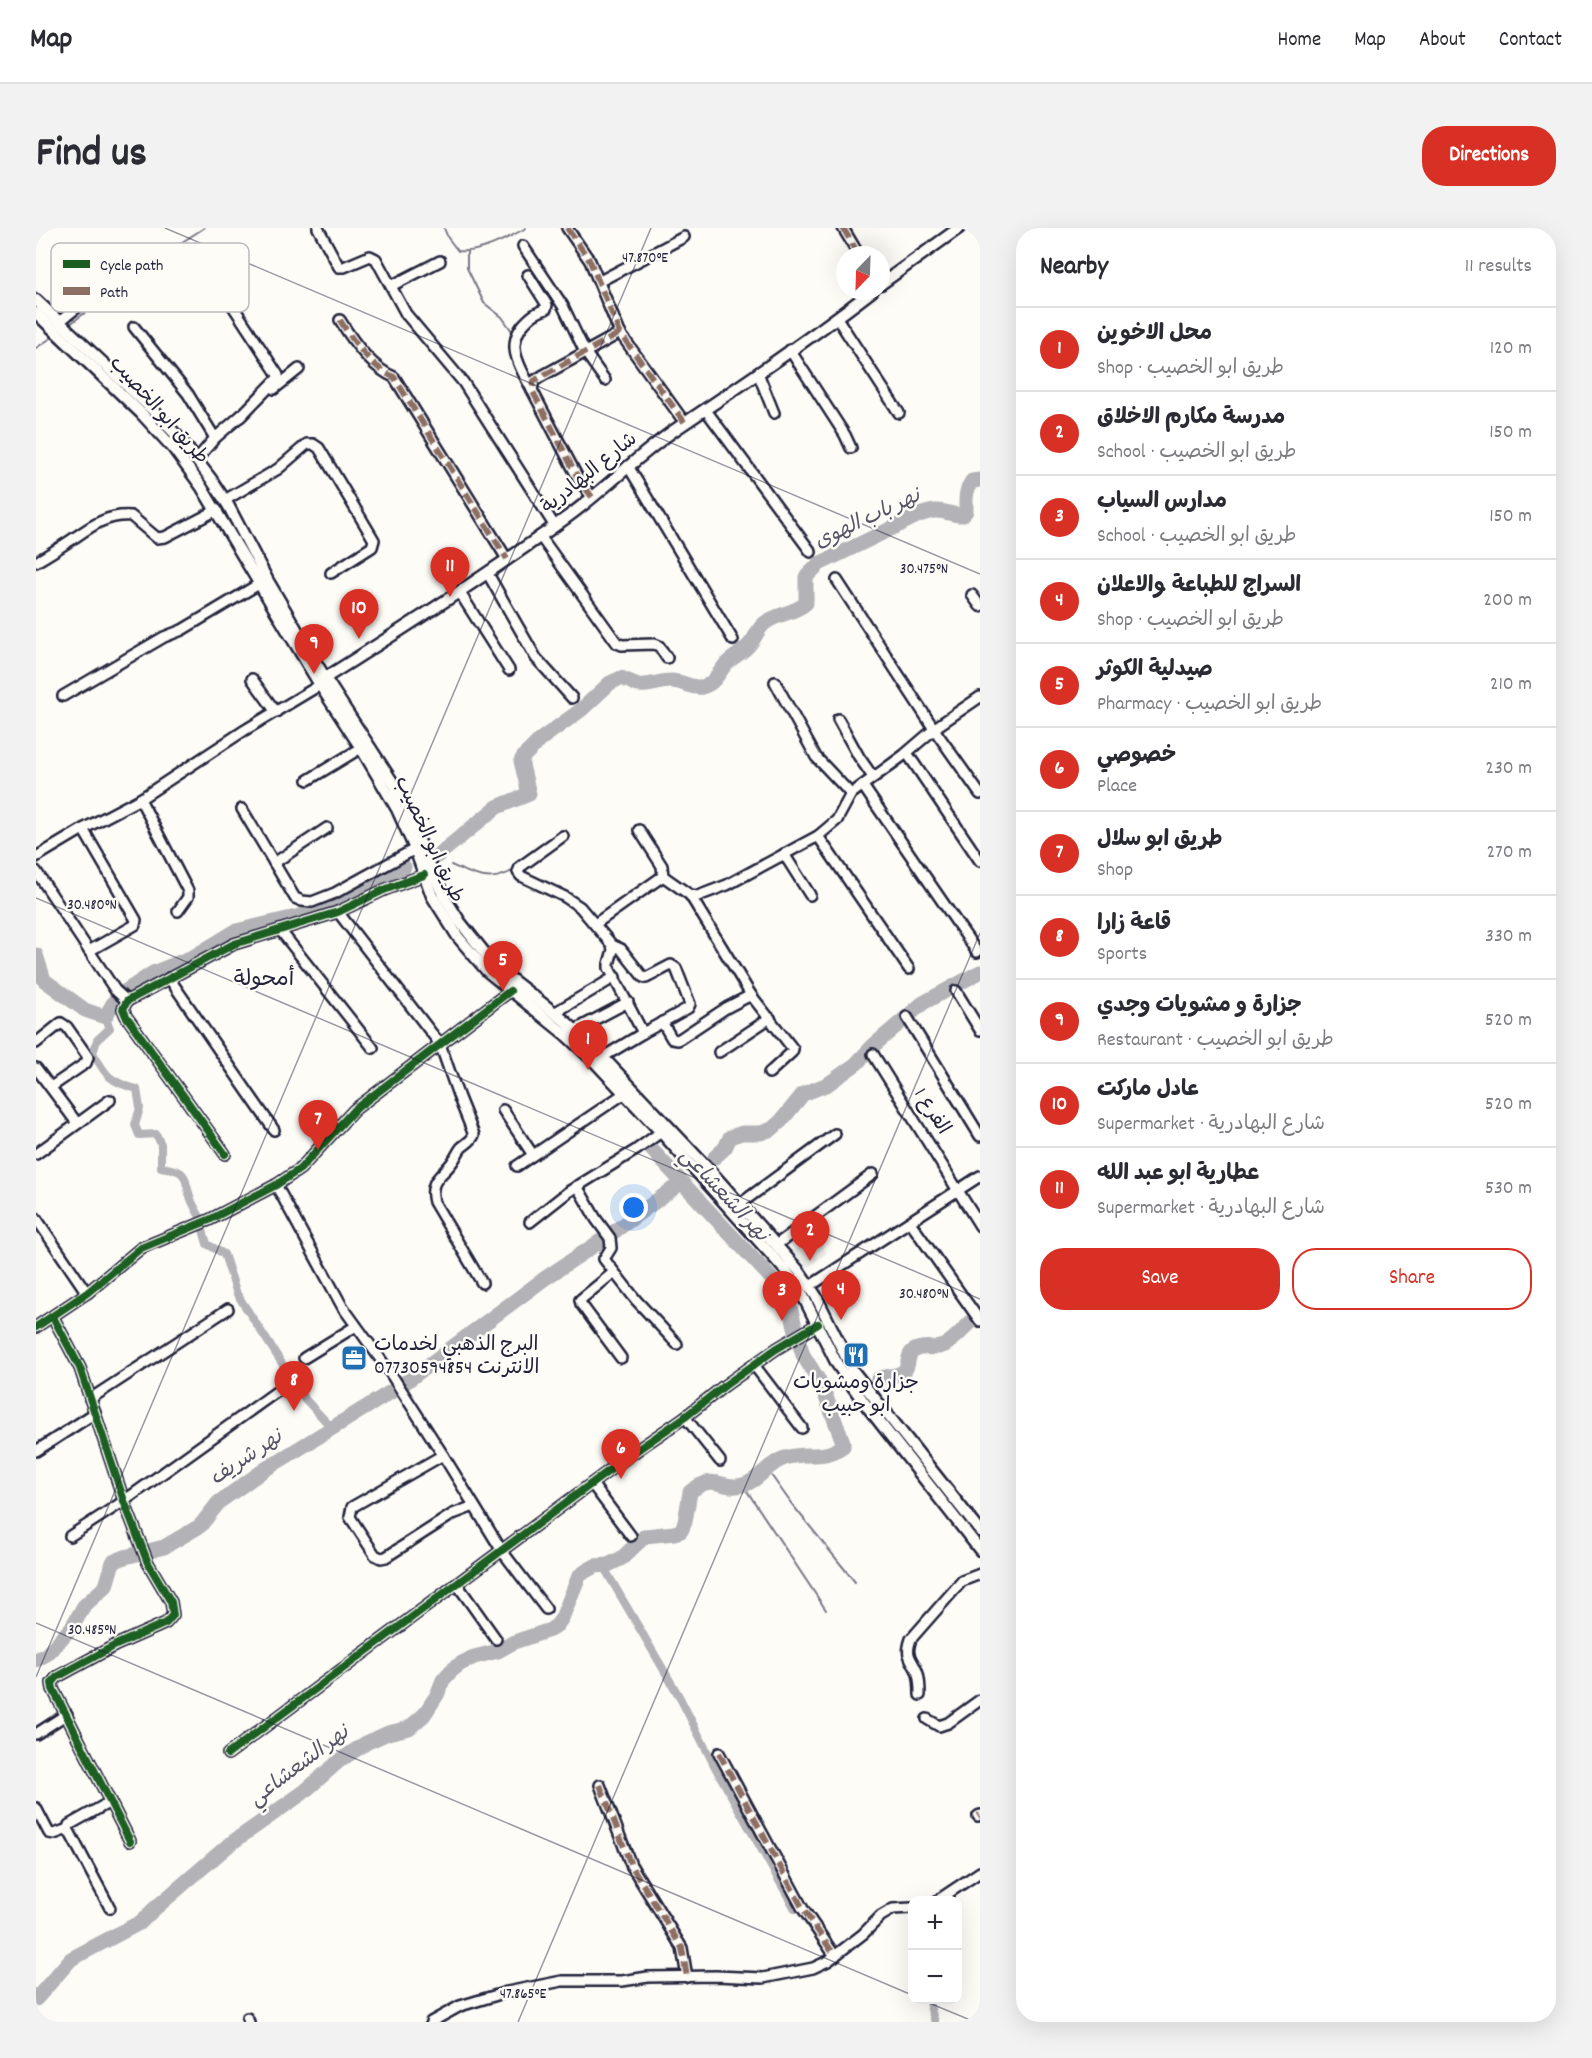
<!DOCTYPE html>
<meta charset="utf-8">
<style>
body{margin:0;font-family:Dekko,"Playpen Sans Arabic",sans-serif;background:#f2f2f3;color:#2b2b33}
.controls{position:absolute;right:18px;bottom:18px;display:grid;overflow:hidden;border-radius:12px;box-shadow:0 6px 24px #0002}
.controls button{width:54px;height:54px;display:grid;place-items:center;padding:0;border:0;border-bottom:2px solid #e1e1e2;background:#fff;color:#2b2b33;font:30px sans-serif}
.compass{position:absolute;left:800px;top:18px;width:54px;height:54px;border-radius:50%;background:#fff;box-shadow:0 6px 24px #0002;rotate:203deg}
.you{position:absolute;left:598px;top:980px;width:21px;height:21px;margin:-15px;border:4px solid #fff;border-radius:50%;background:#1a73e8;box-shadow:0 0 0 9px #1a73e833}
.badge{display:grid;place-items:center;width:39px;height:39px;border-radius:50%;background:#d93025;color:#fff;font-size:20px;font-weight:700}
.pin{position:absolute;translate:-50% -50px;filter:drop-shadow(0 2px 3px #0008)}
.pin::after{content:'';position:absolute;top:32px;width:21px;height:18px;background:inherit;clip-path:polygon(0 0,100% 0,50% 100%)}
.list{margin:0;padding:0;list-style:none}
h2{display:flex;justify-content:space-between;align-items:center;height:78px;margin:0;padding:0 24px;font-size:26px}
h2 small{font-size:20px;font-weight:400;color:#7c7c81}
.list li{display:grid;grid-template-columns:39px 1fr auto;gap:18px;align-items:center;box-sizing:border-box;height:84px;padding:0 24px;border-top:2px solid #e1e1e2}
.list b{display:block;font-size:22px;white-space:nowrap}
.list p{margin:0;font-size:20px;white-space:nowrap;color:#7c7c81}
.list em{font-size:20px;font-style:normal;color:#7c7c81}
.actions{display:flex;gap:12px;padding:18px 24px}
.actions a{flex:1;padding:14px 0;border:2px solid #d93025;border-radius:24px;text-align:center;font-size:21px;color:#d93025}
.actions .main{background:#d93025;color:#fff}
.map{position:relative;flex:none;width:944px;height:1794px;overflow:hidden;border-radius:24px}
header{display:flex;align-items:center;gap:36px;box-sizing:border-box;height:84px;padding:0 30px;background:#fff;border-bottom:2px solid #e1e1e2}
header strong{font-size:28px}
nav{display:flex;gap:33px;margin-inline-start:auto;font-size:21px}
.intro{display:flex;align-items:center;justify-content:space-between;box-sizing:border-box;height:144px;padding:0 36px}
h1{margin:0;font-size:42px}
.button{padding:15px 27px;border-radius:24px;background:#d93025;color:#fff;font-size:21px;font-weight:700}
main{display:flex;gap:36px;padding:0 36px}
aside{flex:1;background:#fff;border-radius:24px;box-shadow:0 6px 24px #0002}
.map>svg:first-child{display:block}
</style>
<header>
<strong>Map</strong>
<nav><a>Home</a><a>Map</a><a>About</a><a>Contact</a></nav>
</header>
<div class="intro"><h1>Find us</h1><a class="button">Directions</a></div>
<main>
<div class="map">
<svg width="944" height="1794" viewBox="0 0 944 1794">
<rect width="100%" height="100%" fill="#fdfcf7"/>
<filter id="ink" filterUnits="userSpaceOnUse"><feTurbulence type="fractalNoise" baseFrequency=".0167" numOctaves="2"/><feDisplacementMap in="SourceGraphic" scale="12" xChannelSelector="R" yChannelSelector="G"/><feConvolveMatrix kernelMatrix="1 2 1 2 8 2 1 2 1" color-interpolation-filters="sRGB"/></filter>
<g filter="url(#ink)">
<polygon fill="#ecece9" points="779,1008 791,1025 771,1040 756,1023"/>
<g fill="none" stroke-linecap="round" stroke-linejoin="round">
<g stroke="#787885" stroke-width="2">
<path d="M 408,0 L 412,10 L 422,23 C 443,26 472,10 490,0"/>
<polyline points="431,24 431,40 448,75 466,89 478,106"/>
<polyline points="33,97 112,36 168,0"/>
<polyline points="0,120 18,108"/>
<path d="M 415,637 C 437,647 456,657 479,641"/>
<polyline points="730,1240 755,1275 819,1354"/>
<polyline points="707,1257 790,1382"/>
</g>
<g stroke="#b2b2b7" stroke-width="8">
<path d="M 69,789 L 74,800 L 61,812 L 57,825 C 70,848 74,854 101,861 L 104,880 L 99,897 L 103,907 L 120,906 L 125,916 L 125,939 C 155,944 146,947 155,971 C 157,977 161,983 164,989"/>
<polyline points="167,1002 171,1016 188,1026 201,1066 269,1171 296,1200"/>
<polyline points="567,1338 643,1468 679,1539 759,1681"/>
<polyline points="892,1772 899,1794"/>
</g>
<g stroke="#b2b2b7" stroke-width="15">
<path d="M 401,628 L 461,579 L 493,566 L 485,533 L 488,528 L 505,511 L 545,482 L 574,455 L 585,450 C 591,452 597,455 602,457 C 612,459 624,453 634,453 C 645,452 655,461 666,459 C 680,456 683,442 692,434 C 699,428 707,424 713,417 C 720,410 721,401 729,395 C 742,385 758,386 770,375 L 770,349 L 783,336 L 883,287 C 888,286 894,283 899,283 C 909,282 917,288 927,287 L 930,283 C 930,271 929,263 936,253 L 944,252"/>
<polyline points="0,727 8,752 49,782 69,789 81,769 117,745 159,728 200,703 294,681 368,639"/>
<polyline points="617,923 735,1050 753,1074 760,1103"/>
<polyline points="679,929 689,920 694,909 706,905 725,905 736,901 745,893 767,866 792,856 820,836 837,818 887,775 944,744"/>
<path d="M 842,1151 C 850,1147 862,1149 868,1143 C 874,1138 870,1128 877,1123 C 888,1116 898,1123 909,1117 C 923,1109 931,1095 944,1087"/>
<polyline points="0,1432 11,1426 36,1399 48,1378 70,1358 77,1334 89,1329 128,1319 164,1298 183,1274 228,1242 363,1159 508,1051 575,1006 646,954"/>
<path d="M 0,1771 L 35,1731 L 105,1694 L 116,1683 L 194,1616 L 268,1564 L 303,1533 L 330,1515 L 352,1505 L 373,1500 L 388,1487 L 401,1467 L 407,1452 L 415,1443 L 424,1436 L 438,1429 L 462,1423 L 478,1414 L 514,1402 L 521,1397 L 526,1390 L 543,1348 L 550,1343 L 559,1338 L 572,1337 L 586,1330 L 609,1308 L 638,1305 L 645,1303 L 649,1294 L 654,1264 C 681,1243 683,1263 707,1257 C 723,1253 732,1235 749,1230 C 770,1223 787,1233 807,1218 L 807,1214 L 785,1156 L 767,1127 L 764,1117"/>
</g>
<g stroke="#22223b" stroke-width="14">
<g id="minor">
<polyline points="282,0 303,39 308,39 334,28 340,31 370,86 427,154 518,297"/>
<polyline points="531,0 554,33 584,105 649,195"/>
<polyline points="807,0 823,27"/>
<polyline points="487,18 527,78 549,124 569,152"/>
<polyline points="168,34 242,147 242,150 204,189"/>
<path d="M 492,47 L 511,77 L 510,81 C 499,85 495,88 487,97 C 469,119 485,140 496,162"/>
<polyline points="564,53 648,9"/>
<polyline points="355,58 404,33"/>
<polyline points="801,90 863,185"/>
<path d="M 304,92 C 316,112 336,140 358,149 L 471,331"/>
<polyline points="23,94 93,38"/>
<polyline points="98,99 152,166 179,210"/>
<polyline points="754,122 809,207 815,220"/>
<polyline points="722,145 738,185"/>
<polyline points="238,161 263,141"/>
<polyline points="669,181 775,324"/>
<polyline points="161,231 179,210 208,185"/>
<polyline points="592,238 697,412"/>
<polyline points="556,269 542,250 496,162 498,153 506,148 584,105"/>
<polyline points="189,272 242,241 271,216 277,216 283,220 338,312 336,319 295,345"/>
<polyline points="504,308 581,415 586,417 618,416 623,418 631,430"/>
<path d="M 0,334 C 10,328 20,322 29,316 C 51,302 67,286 95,288 L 121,310 L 129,309 L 181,282"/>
<polyline points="452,346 500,430 536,470"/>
<polyline points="801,352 898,501 944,566"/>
<polyline points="424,365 473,442"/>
<polyline points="936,367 944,378"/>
<polyline points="216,451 240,484"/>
<polyline points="739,454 780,529 815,566"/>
<polyline points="27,468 128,409 146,402 223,356"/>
<polyline points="802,491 823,529 837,549"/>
<polyline points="871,525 944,633"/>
<polyline points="272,552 325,520"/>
<polyline points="827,558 941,724"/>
<polyline points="104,571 152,663 152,669 142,683"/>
<polyline points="206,581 259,670 266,673 276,674 299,665 379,621"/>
<polyline points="47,601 100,692 99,697 53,723"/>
<polyline points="603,602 626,638 627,648 654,667 662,668 691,657 782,608 801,592 815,566 868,527 903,497 944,469"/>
<polyline points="527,608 484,639 482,644 485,648 529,669 544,679 576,717 577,722 573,736 573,740 607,805 567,829"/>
<polyline points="782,608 873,741"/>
<polyline points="748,626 774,667"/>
<polyline points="0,629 47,601 104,571 209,502 284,457"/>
<polyline points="238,635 291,600"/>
<polyline points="0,643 79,762 91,773"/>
<polyline points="654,667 715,767 757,821 756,824 733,845"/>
<path d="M 302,684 L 404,816 L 423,870 L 438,907 C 435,914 430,915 425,920 C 422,924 420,929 417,933 C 407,948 392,951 398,974 L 446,1055"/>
<polyline points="559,696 627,648"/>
<polyline points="244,702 337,820"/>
<polyline points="576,717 585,721 607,749 610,750 635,737 640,740 654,776 652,780 607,805"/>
<polyline points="133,750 238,902"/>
<polyline points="920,763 944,802"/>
<polyline points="518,785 579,749"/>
<polyline points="871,789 944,908"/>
<polyline points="626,794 636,811 642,812 690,780 715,767"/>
<polyline points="539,802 592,774"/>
<polyline points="0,815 25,795 31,799 52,829 50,835 15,859"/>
<polyline points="683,824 734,790"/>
<polyline points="837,826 944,998"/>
<polyline points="0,840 41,895"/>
<polyline points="467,882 497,927"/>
<polyline points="0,926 74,872"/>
<polyline points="189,926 90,788 87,781 91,773 198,716 302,684 348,662 388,647"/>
<polyline points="481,938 589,865"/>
<polyline points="240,957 306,1078 353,1143 407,1227 466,1323 510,1381"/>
<polyline points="541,958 560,991 574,1010 575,1020 568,1031 600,1072 641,1116"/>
<polyline points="704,976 799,906"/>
<polyline points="0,990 51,1065"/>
<polyline points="494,994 532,964 600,922 625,904"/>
<polyline points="874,994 944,1093"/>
<polyline points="740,1017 837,946"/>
<polyline points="577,1045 544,1072 545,1076 585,1130"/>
<polyline points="774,1058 944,948"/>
<polyline points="17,1089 44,1140 88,1273 112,1335 135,1374 137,1387 130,1395 80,1417 21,1449 16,1455 17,1461 94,1613"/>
<polyline points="0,1099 51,1065 105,1020 173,992 240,957 264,941 318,882 474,763"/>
<polyline points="268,1130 320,1098"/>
<polyline points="718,1137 766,1200"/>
<polyline points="54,1171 192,1081"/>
<polyline points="649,1189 684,1233"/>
<polyline points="0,1223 59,1185"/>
<polyline points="407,1227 316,1279 314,1289 339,1327 345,1330 350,1329 417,1286 438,1278"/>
<polyline points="556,1256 595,1308"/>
<polyline points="34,1308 88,1273 254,1154"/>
<polyline points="421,1356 460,1411"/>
<path d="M 884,1467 C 884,1459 884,1450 881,1443 C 875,1429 869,1428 875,1411 L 926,1353 L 944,1346"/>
<polyline points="891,1491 903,1498 912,1495 944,1472"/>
<polyline points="0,1506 31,1486"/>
<polyline points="683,1525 767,1681 799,1728"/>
<polyline points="192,1526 594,1227 649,1189 688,1158 740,1121 782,1096"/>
<polyline points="564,1557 595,1637 646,1720 651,1749"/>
<polyline points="0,1580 13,1605 18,1606 32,1601"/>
<polyline points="942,1588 944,1587"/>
<polyline points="902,1672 944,1644"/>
<polyline points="74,1680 32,1601 33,1597 74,1574"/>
<polyline points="211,1790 213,1794"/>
<polyline points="395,1794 424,1778 471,1764 526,1753 586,1753 612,1749 680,1748 727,1750 777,1740 792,1733 827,1706 845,1688 857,1681 876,1680"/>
</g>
</g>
<g stroke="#22223b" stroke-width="15">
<g id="major">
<polyline points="845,56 923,0"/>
<polyline points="0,72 119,184 145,212 175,251 192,277 232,353 289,450 359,558 407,667 424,694 455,733 471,748 529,793 558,820 677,946 763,1043 780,1068 817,1143 944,1303"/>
<polyline points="0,85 105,185 138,221 165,258 284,457 325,520 361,581 379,621 396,668 422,709 451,743 530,807 560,835 625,904 749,1042 763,1060 801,1136 827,1173 944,1322"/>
<path d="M 289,450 C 372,398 455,345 534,287 C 572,259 604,225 643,199 C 709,155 774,111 836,63"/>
</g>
</g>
<use href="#minor" stroke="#fdfcf7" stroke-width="9"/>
<use href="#major" stroke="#fdfcf7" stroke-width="10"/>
<g stroke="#8d6e63" stroke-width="6" stroke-dasharray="12 6" stroke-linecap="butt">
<polyline points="531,0 554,33 584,105 649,195"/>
<polyline points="807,0 823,27"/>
<path d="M 304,92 C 316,112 336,140 358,149 L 471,331"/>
<polyline points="556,269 542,250 496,162 498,153 506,148 584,105"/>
<polyline points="683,1525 767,1681 799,1728"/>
<polyline points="564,1557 595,1637 646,1720 651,1749"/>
<polyline points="942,1588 944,1587"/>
</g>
<g stroke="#fdfcf7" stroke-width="11">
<g id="cycleway">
<polyline points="189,926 90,788 87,781 91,773 198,716 302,684 348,662 388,647"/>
<polyline points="17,1089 44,1140 88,1273 112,1335 135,1374 137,1387 130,1395 80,1417 21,1449 16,1455 17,1461 94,1613"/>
<polyline points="0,1099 51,1065 105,1020 173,992 240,957 264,941 318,882 474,763"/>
<polyline points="192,1526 594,1227 649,1189 688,1158 740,1121 782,1096"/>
</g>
</g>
<use href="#cycleway" stroke="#1b5e20" stroke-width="8"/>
</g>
</g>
<path fill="none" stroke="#22223b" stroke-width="1.5" stroke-opacity="0.45" d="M 129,0 L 944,346M 0,670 L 944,1071M 0,1395 L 876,1767M 0,1449 L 615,0M 886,1772 L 939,1794M 482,1794 L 944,705"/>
<defs>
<g id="restaurant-square" transform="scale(1.35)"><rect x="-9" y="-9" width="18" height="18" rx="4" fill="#1f6fb2" stroke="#fdfcf7"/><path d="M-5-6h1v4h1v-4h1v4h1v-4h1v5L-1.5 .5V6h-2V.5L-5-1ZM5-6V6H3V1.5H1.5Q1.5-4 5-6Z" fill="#fff"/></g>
<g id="office-square" transform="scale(1.35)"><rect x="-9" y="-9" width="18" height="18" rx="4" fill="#1f6fb2" stroke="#fdfcf7"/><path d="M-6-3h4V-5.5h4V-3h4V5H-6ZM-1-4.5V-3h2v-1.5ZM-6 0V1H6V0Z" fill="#fff"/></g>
</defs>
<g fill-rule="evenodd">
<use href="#restaurant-square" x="820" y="1127"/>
<use href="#office-square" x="318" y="1130"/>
</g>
<g text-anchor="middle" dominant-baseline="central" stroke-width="5" stroke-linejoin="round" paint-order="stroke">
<g font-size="20" fill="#22223b" stroke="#fdfcf7">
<text transform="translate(122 183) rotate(48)">طريق ابو الخصيب</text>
<text transform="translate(554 246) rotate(-39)">شارع البهادرية</text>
<text transform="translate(392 612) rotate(65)">طريق ابو الخصيب</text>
<text transform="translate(895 884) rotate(58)">الفرع 1</text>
</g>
<g font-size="20" fill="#22223b" stroke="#fdfcf7" text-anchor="start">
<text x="338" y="1118">البرج الذهبي لخدمات<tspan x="338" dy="23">الانترنت 07730594854</tspan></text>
<text x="820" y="1156" text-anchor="middle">جزارة ومشويات<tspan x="820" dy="23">ابو حبيب</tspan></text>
</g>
<g font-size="21" font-style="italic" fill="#545466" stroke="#fdfcf7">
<text transform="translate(832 292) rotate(-25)">نهر باب الهوى</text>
<text transform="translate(687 968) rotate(47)">نهر الشعشاعي</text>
<text transform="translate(211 1231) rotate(-34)">نهر شريف</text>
<text transform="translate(264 1539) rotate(-37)">نهر الشعشاعي</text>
</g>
<g font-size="22" fill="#22223b" stroke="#fdfcf7">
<text x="228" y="752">أمحولة</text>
</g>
</g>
<rect x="15" y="15" width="198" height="69" rx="9" fill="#fdfcf7" stroke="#bbbbbf" stroke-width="1.5"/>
<rect x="27" y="32" width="27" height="8" fill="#1b5e20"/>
<rect x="27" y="59" width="27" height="8" fill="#8d6e63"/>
<g font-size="16" fill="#22223b">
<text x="64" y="42">Cycle path</text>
<text x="64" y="69">Path</text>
</g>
<g font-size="15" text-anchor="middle" fill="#22223b" stroke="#fdfcf7" stroke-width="5" stroke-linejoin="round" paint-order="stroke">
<text x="609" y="34">47.870°E</text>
<text x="888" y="345">30.475°N</text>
<text x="56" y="681">30.480°N</text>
<text x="888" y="1070">30.480°N</text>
<text x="56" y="1406">30.485°N</text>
<text x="487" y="1770">47.865°E</text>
</g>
</svg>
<div class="controls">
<button>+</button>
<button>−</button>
</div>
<svg class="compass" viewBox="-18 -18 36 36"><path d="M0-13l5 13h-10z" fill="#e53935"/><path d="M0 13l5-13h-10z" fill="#7c7c81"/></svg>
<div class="you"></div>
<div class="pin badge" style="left:552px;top:842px">1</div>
<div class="pin badge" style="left:774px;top:1033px">2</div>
<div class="pin badge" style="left:746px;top:1093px">3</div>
<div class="pin badge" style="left:805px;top:1092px">4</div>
<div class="pin badge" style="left:467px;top:763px">5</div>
<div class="pin badge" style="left:585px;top:1251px">6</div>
<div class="pin badge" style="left:282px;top:922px">7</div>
<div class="pin badge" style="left:258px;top:1183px">8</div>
<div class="pin badge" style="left:278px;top:446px">9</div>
<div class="pin badge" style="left:323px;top:411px">10</div>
<div class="pin badge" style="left:414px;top:369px">11</div>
</div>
<aside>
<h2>Nearby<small>11 results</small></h2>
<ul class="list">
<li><span class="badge">1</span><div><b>محل الاخوين</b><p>Shop · طريق ابو الخصيب</p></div><em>120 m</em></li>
<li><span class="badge">2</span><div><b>مدرسة مكارم الاخلاق</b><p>School · طريق ابو الخصيب</p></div><em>150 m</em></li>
<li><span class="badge">3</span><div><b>مدارس السياب</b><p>School · طريق ابو الخصيب</p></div><em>150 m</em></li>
<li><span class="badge">4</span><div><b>السراج للطباعة والاعلان</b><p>Shop · طريق ابو الخصيب</p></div><em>200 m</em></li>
<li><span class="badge">5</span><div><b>صيدلية الكوثر</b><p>Pharmacy · طريق ابو الخصيب</p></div><em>210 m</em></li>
<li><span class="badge">6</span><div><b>خصوصي</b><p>Place</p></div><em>230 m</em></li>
<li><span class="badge">7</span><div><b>طريق ابو سلال</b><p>Shop</p></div><em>270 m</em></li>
<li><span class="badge">8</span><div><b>قاعة زارا</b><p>Sports</p></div><em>330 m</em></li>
<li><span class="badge">9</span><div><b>جزارة و مشويات وجدي</b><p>Restaurant · طريق ابو الخصيب</p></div><em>520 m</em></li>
<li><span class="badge">10</span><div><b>عادل ماركت</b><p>Supermarket · شارع البهادرية</p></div><em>520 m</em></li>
<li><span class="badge">11</span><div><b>عطارية ابو عبد الله</b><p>Supermarket · شارع البهادرية</p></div><em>530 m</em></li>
</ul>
<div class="actions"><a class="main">Save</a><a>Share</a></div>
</aside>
</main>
